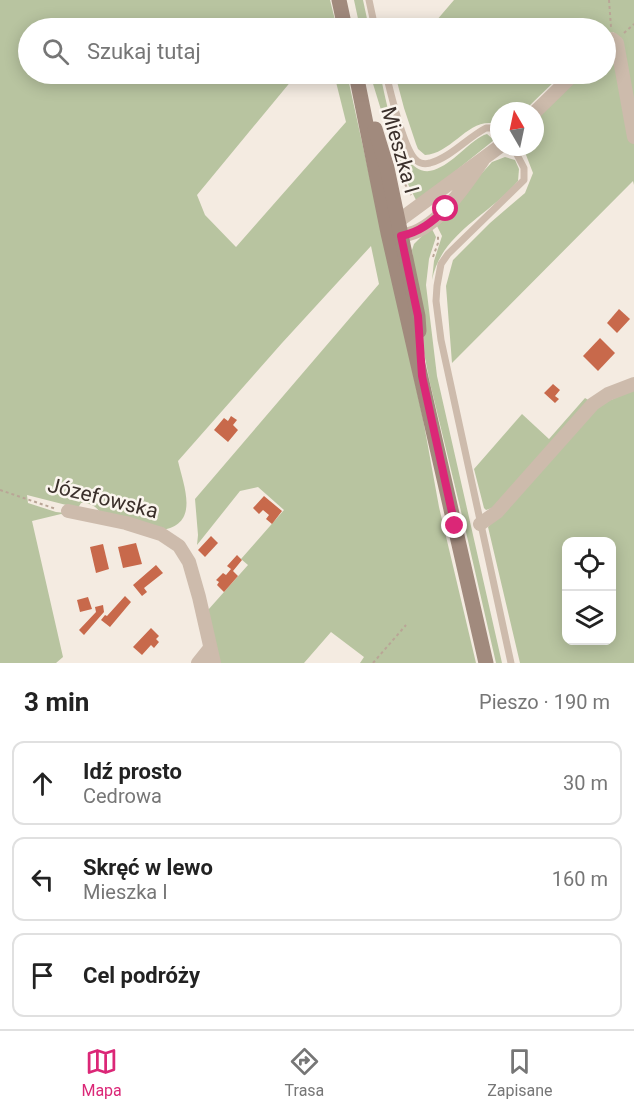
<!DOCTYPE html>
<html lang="pl">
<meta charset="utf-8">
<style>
body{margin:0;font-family:Roboto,sans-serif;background:#f2f2f2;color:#222}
.controls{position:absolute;right:18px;bottom:18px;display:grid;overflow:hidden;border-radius:12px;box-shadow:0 3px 15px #0003}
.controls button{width:54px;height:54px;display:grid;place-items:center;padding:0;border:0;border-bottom:2px solid #e0e0e0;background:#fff;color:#222;font:30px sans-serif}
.compass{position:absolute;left:490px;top:102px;width:54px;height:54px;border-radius:50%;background:#fff;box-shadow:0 3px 15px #0003;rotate:351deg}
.stop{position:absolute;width:18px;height:18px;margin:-14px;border:4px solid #db2777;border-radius:50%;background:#fff}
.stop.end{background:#db2777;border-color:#fff;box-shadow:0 2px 6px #0008}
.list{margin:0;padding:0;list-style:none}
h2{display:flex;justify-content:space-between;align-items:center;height:78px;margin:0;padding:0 24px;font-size:26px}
h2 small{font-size:20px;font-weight:400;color:#767676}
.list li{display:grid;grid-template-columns:39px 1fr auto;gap:18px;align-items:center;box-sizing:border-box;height:84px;margin:0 12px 12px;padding:0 12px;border:2px solid #e0e0e0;border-radius:12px}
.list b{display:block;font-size:22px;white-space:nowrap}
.list p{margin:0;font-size:20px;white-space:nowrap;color:#767676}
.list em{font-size:20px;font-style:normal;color:#767676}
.icon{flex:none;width:33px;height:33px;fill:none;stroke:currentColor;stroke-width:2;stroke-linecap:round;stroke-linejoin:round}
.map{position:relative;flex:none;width:634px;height:663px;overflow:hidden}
.search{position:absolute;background:#fff;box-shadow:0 3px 15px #0003;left:18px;right:18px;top:18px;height:66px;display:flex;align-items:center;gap:15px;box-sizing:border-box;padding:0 21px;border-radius:33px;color:#767676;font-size:22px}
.sheet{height:366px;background:#fff}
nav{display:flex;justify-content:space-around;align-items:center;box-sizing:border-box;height:84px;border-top:2px solid #e0e0e0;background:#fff;font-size:16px;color:#767676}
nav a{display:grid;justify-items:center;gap:3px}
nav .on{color:#db2777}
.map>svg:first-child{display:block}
</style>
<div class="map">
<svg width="634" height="663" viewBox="0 0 634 663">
<rect width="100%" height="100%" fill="#f4ebe1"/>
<g fill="#b8c4a0" fill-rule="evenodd">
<path d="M 0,0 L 330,0 L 337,28 L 28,28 L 28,74 L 297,74 L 197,195 L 205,215 L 236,247 L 346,122 L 334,74 L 347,74 L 423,419 L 439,507 L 476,663 L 360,663 L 364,657 L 331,632 L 304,663 L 218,663 L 208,610 L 248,565 L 241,559 L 284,510 L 258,487 L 240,491 L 197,545 L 198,535 L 195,499 L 379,284 L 371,246 L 282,343 L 178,461 C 184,487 200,524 162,530 L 99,511 C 95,505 88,503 81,503 L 78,508 L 27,495 L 28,503 L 56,512 L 66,513 L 72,517 L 61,514 L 32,521 L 63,657 L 56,663 L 0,663 Z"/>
<polygon points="354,0 363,0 369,28 360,28"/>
<polygon points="454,0 634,0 634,185 633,181 452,363 446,286 453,260 490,223 525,193 533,173 523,147 535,147 535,121 581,74 606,74 606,52 611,50 614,53 618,36 613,32 606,34 606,28 430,28"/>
<path d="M 370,74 L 380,74 C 386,97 398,182 434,170 C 454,163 466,144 484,135 L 487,134 L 494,140 L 417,202 L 397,162 Z"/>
<path d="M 395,74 L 562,74 L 524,111 L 499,111 L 499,125 C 470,114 453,154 425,155 L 418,149 L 416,144 L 404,108 Z"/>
<path d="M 505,157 L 515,160 L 519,169 L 518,181 C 490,215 441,233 432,280 L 434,261 L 442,236 L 436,224 L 492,162 Z"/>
<polygon points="431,227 436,237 429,259 426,285 437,376 502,663 496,663 466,532 430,383 423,348 412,250 414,244"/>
<path d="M 634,390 L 634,663 L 520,663 L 488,527 L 599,405 ZM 566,542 L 612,542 L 612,640 L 566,640 Z"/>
<polygon points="585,398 590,401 495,507 486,510 484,508 474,469 522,414 549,439"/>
</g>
<g fill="#c8694b">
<polygon points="619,309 630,319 617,333 607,323"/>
<polygon points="600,338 615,353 598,371 583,356"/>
<polygon points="553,384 560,390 555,396 559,399 555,403 544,393"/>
<polygon points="231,416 237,420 233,425 238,430 228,442 214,430 224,418 228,421"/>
<polygon points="264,496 282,511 272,524 266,519 269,515 263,510 259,514 253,508"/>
<polygon points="211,536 218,543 205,557 198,550"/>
<polygon points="136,543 142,564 123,568 118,547"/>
<polygon points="103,544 109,569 96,573 90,547"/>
<polygon points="237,555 242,560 233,571 238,576 224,592 217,585 219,582 216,580 223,573 226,575 231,569 227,566"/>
<polygon points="156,565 163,573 144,588 147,592 142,596 133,585"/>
<polygon points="125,596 131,602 110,627 101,620 105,615 107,616"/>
<polygon points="88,597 92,609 80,612 77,600"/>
<polygon points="103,605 104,612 84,635 79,630 96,612 95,607"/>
<polygon points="151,628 159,636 156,639 159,642 154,648 151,645 142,655 133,647"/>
</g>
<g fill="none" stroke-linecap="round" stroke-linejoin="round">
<g stroke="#b9a596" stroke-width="2" stroke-dasharray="3 3" stroke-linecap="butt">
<polyline points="609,0 611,27"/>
<polyline points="624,33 634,24"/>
<polyline points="405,184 411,195"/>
<polyline points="433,257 438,243 438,234"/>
<polyline points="0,490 56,509"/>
<polyline points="373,663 406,625"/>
</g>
<g stroke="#cdbbac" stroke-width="7">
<polyline points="369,0 375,28"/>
<path d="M 386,74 C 390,90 404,152 417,161 C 421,164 426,164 430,163 C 451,157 467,138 486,128 L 491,128 L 499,132"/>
<polyline points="511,663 441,340 436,301 437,286 441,264 448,254 524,180 524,168 513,147"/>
</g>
<g stroke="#cdbbac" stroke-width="14">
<polyline points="606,42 612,39 617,43 634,137"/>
<polyline points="535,112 574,74"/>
<path d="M 483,160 C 464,187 427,247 388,233 L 397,222 L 499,147"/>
<polyline points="68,511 126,523 161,534 179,546 189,562 199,597 214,663"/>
<polyline points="480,524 497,512 593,404 608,394 634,384"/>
<polyline points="198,663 210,648"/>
</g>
<g stroke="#a18a7d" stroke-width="15">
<polyline points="339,0 345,28"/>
<polyline points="356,74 388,233 486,663"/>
<polyline points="375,129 387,168 418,316 419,331"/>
</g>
</g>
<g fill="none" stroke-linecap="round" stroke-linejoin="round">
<path stroke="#db2777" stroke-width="8" d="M 446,209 C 432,222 420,232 401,236 L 418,316 L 422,376 L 455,526"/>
</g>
<g text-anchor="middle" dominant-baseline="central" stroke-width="5" stroke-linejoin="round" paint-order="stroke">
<g font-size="21" fill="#3b302b" stroke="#fbf5ee">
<text transform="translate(400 150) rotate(74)">Mieszka I</text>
<text transform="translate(103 498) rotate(14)">Józefowska</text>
</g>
</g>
</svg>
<div class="controls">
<button><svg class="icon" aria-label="locate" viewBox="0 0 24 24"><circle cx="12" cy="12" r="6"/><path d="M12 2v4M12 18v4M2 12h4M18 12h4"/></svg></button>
<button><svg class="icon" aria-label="layers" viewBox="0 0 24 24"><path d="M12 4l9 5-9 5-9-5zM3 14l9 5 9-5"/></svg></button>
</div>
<svg class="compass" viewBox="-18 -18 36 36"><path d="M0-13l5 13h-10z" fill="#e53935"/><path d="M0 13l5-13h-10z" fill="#767676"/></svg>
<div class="stop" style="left:446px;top:209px"></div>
<div class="stop end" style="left:455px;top:526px"></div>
<div class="search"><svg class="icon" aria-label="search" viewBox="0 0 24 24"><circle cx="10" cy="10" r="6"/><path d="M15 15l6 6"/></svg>Szukaj tutaj</div>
</div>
<section class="sheet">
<h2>3 min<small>Pieszo · 190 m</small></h2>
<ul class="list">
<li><svg class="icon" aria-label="ahead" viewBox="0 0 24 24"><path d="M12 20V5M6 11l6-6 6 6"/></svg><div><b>Idź prosto</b><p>Cedrowa</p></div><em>30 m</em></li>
<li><svg class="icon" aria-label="left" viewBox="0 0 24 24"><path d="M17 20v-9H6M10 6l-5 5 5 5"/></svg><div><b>Skręć w lewo</b><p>Mieszka I</p></div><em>160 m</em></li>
<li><svg class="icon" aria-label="arrive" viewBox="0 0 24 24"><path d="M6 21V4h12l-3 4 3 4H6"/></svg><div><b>Cel podróży</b></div></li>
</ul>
</section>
<nav>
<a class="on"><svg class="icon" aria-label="map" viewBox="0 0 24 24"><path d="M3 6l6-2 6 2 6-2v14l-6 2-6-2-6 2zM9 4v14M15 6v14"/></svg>Mapa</a>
<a><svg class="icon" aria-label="directions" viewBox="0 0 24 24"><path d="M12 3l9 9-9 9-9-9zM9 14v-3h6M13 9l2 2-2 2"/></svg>Trasa</a>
<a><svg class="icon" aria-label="saved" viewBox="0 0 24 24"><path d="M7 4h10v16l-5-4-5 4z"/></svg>Zapisane</a>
</nav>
